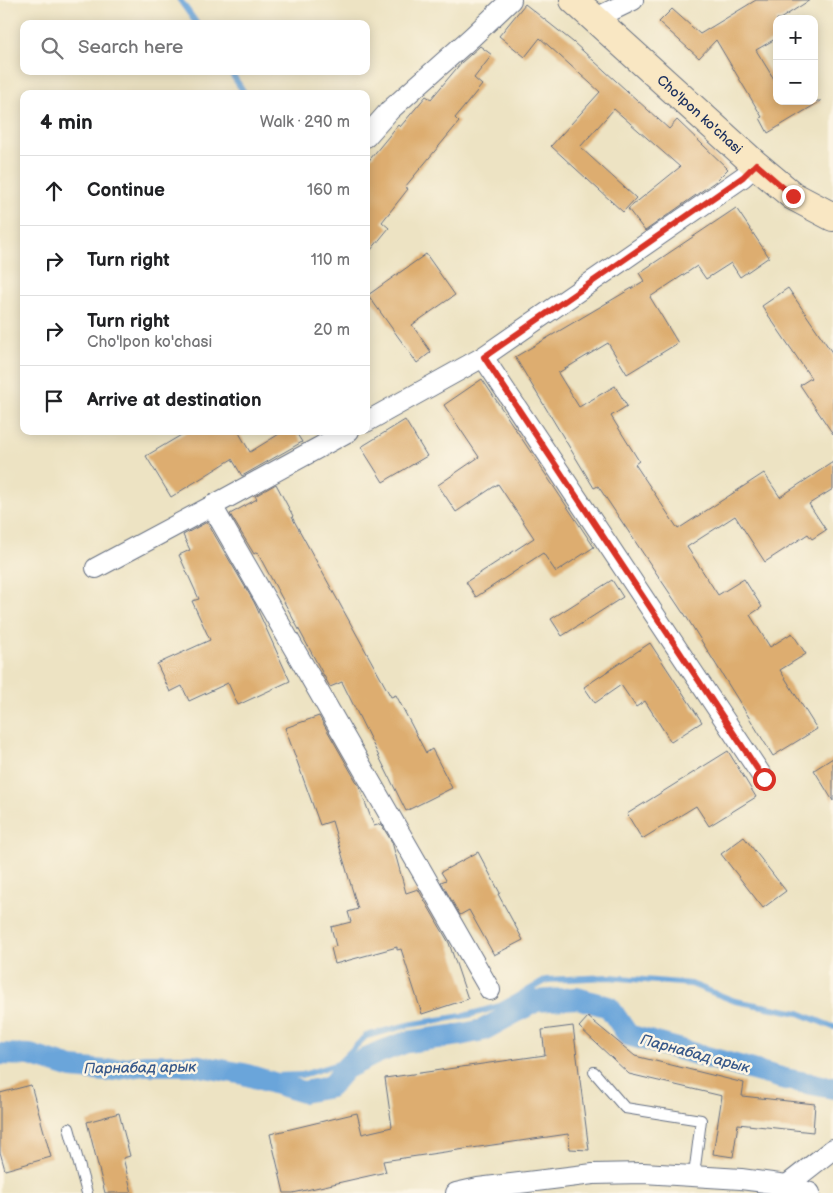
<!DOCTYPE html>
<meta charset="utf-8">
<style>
body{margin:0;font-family:"Balsamiq Sans",sans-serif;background:#f2f2f2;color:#202124}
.controls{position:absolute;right:15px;top:15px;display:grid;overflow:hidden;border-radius:10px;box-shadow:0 2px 12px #0003}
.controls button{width:45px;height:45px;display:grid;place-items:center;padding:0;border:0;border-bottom:1px solid #e0e0e0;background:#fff;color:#202124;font:25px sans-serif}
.stop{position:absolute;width:15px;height:15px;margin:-11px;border:4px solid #d93025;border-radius:50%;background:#fff}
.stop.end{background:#d93025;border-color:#fff;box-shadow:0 1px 5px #0008}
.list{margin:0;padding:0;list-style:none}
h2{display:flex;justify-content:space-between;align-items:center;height:65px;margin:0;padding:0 20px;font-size:21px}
h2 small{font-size:16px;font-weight:400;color:#757577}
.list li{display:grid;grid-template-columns:32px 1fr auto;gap:15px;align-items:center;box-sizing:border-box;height:70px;padding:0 20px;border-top:1px solid #e0e0e0}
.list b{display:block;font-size:19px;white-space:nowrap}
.list p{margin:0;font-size:16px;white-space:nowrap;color:#757577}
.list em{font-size:16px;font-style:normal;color:#757577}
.icon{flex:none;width:28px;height:28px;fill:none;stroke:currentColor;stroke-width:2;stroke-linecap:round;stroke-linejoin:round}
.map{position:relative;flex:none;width:833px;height:1193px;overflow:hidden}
.search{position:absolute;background:#fff;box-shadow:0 2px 12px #0003;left:20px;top:20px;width:350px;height:55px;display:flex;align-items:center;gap:12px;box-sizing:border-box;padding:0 18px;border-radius:10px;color:#757577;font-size:19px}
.panel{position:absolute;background:#fff;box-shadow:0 2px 12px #0003;left:20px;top:90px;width:350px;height:345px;border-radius:10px}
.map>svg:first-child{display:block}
</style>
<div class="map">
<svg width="833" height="1193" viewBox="0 0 833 1193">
<rect width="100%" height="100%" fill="#fcf5e5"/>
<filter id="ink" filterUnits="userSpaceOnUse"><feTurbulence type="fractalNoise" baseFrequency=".02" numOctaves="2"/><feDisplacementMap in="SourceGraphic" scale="10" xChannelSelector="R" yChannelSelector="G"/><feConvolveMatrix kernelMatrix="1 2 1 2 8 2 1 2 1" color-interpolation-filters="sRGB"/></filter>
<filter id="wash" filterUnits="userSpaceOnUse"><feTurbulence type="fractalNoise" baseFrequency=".0096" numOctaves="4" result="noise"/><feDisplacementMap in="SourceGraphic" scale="20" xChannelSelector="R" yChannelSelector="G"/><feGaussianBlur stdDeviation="1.12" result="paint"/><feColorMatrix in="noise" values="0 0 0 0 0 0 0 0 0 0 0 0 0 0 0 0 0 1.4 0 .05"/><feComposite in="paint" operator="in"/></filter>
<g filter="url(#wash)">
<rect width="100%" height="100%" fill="#ede3c3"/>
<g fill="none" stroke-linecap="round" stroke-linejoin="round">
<g stroke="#6aa5da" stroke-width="6">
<polyline points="180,0 197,24"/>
<polyline points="230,71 245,94"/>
<polyline points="244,1074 276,1076 302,1075 338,1064 366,1036 408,1025 468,1015 500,1006 547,980 609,977 691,984 735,1001 799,1013 833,1027"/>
</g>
<polyline stroke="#6aa5da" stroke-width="22" points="0,1054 30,1055 72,1068 106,1071 144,1065 194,1065 244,1074 303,1092 330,1087 345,1069 377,1053 407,1042 459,1035 483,1030 536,1001 577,998 609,1007 628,1035 785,1079 833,1088"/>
</g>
<g id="blocks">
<g fill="#ddad70">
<polygon points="756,0 810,0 780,19 777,19 777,38 756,50 777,84 777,101 821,101 768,133 760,118 762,117 716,40 699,58 659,22 672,9 700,34"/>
<polygon points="525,4 573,42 669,129 677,120 728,169 716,181 645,231 628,209 680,167 614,109 580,147 636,198 623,212 551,146 600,92 540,38 525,57 499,36"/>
<polygon points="480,46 492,55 474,78 482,85 455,118 459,122 405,187 408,189 382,222 389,228 366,256 366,164 398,125 400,127 426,96 431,99 461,63"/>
<polygon points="736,208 769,257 740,277 731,263 706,279 697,266 650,297 678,343 627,374 608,343 558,373 579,407 615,386 627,406 611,416 639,461 635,464 678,529 764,473 780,497 833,462 833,489 809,504 826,530 812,539 808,534 765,562 735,516 687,547 718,595 744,579 762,607 750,615 770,647 792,633 806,654 780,670 817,729 773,756 684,613 683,613 598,486 594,488 515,357 644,281 639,273"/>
<polygon points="426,254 455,295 412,325 431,352 417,363 368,295"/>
<polygon points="788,288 833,354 833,434 800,385 811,378 762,306"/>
<polygon points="482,379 594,547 556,572 543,553 476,597 466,582 534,538 498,484 456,512 438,485 479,457 444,405"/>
<polygon points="405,420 427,456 383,482 361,447"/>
<polygon points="188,431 238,431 250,452 284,431 295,431 302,442 242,476 232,459 171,497 146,456"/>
<polygon points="276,484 293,516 292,517 391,697 396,695 426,753 432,749 452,788 406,811 342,682 330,687 257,552 254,554 230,514 257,499 255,496"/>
<polygon points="207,522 254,602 290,681 238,705 228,683 189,701 182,686 170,692 157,664 210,640 192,601 199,599 179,555 190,550 183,535"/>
<polygon points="612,580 623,597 562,636 551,619"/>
<polygon points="650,643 702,722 671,742 645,701 636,707 621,685 595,703 584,687"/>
<polygon points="319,716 359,786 374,826 381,824 392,842 406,893 418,889 449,943 468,999 422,1014 401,949 397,950 397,947 335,964 331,948 336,946 331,927 351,922 348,912 358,909 332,821 320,825 285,728"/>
<polygon points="728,751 756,797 709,826 696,806 642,839 627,814"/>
<polygon points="833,758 833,801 814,770"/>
<polygon points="744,837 786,891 763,908 721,854"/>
<polygon points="478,852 500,893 498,894 523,940 494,955 469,910 460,915 441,882 446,880 441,872"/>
<polygon points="588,1017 635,1056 744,1083 742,1096 815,1104 813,1132 738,1124 733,1157 713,1154 722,1096 629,1074 579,1027"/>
<polygon points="573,1026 589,1150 570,1149 568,1134 383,1161 386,1172 293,1193 284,1193 270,1134 357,1113 362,1134 392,1127 385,1078 545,1055 542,1030"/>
<polygon points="31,1085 51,1157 5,1170 0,1152 0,1093"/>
<polygon points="119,1113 130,1156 123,1158 132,1193 105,1193 87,1122"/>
</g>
</g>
</g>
<g filter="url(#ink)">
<use href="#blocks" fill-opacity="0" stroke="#646e81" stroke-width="1"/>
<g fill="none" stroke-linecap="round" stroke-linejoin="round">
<g stroke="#646e81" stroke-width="12">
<g id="service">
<polyline points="594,1072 625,1108 701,1120 694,1175"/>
<polyline points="69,1128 87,1193"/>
</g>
</g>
<g stroke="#646e81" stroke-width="22">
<g id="minor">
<polyline points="594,19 633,0"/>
<polyline points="366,137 390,110 472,37 511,0"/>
<polyline points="483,357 764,779"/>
<polyline points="366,422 483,357 743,177 756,165"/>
<polyline points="212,506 490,990"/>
<polyline points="96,568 212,506 349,431"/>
<polyline points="787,1185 833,1149"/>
<polyline points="456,1193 478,1188 593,1174 643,1173 741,1179 787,1185 810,1193"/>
</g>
</g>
<g stroke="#646e81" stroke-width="30">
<g id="secondary">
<path id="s1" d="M 574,0 L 756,165 L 793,196 L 833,217"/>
</g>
</g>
<use href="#service" stroke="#fff" stroke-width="10"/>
<use href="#minor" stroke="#fff" stroke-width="20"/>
<use href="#secondary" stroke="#f9e7c3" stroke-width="28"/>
</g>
</g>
<g fill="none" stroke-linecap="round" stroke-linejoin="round" filter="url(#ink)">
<polyline stroke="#d93025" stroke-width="6" points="764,779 484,357 743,177 756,164 793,196"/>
</g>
<g text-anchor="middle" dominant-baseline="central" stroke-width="5" stroke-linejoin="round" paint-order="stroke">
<g font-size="14" fill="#1b2f5e" stroke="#fcf5e5">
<text stroke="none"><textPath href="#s1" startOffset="170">Cho'lpon ko'chasi</textPath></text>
</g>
<g font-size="15" font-style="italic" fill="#375889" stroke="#fcf5e5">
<text transform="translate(695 1054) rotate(15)">Парнабад арык</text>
<text transform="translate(140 1068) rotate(-1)">Парнабад арык</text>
</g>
</g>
</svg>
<div class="controls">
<button>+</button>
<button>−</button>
</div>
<div class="stop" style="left:764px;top:779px"></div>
<div class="stop end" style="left:793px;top:196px"></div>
<div class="search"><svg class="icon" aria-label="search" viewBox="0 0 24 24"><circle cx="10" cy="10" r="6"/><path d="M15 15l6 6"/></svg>Search here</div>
<section class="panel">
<h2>4 min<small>Walk · 290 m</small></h2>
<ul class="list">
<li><svg class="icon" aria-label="ahead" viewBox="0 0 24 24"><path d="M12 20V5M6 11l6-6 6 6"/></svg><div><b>Continue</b></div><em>160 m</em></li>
<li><svg class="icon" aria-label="right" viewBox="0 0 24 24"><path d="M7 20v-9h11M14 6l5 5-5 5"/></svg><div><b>Turn right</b></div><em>110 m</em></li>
<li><svg class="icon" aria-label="right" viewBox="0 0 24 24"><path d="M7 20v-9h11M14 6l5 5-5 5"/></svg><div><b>Turn right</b><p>Cho'lpon ko'chasi</p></div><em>20 m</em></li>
<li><svg class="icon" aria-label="arrive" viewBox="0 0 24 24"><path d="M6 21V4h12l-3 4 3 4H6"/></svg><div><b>Arrive at destination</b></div></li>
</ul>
</section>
</div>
